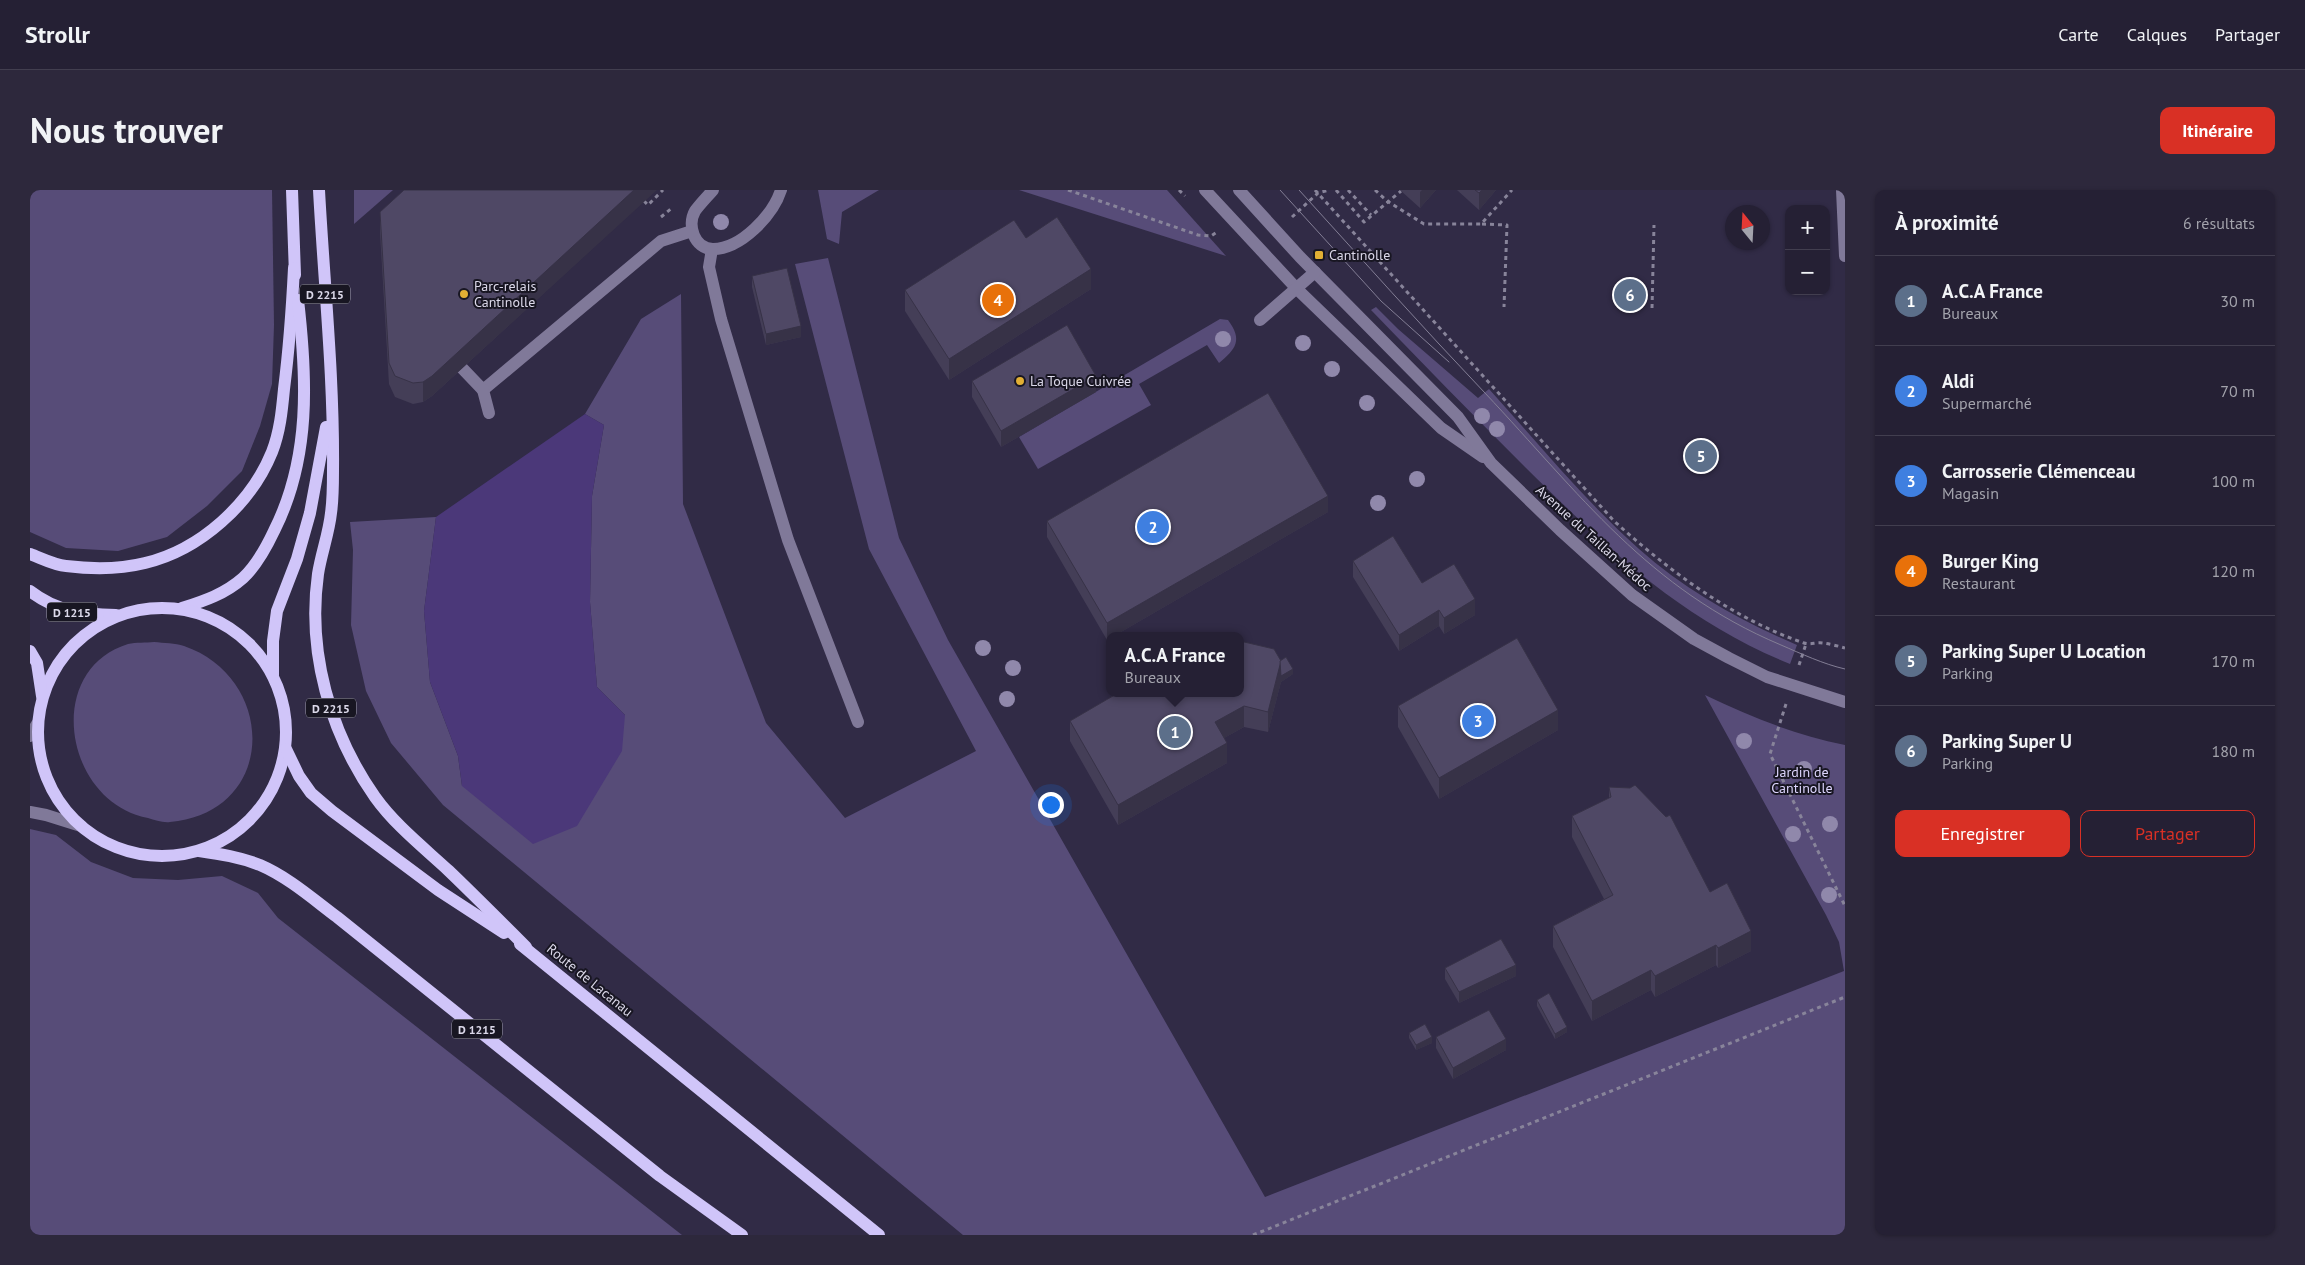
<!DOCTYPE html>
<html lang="fr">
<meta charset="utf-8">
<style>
body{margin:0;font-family:"PT Sans",sans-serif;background:#2d283c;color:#f1f3f6}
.controls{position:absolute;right:15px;top:15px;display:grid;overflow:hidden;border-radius:10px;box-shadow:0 1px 4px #0004}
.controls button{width:45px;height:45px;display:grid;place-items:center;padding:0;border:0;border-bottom:1px solid #423e4f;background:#252034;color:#f1f3f6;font:25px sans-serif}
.compass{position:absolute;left:1695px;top:15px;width:45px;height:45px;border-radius:50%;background:#252034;box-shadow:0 1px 4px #0004;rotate:342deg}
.you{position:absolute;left:1020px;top:614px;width:18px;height:18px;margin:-12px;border:4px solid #fff;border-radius:50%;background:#1a73e8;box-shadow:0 0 0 8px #1a73e833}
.badge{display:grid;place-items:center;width:32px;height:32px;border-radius:50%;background:#d93025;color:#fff;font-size:16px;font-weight:700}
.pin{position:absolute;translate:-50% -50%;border:2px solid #fff;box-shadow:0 1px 5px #0006}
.popup{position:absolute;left:1076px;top:442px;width:138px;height:65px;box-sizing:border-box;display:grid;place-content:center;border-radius:10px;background:#252034;filter:drop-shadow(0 1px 4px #0005);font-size:16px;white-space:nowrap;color:#a3a3ac}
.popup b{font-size:19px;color:#f1f3f6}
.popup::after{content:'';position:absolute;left:50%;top:100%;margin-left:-10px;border:10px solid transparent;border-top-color:#252034}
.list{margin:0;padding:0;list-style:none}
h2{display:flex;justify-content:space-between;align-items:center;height:65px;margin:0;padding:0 20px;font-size:21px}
h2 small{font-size:16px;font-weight:400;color:#a3a3ac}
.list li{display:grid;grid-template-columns:32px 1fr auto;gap:15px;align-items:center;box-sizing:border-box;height:90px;padding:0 20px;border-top:1px solid #423e4f}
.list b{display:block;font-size:19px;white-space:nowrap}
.list p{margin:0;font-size:16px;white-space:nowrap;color:#a3a3ac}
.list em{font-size:16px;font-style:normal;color:#a3a3ac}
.actions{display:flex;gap:10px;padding:15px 20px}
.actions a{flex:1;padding:11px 0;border:1px solid #d93025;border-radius:10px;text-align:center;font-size:18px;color:#d93025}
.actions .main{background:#d93025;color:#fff}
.map{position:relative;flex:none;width:1815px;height:1045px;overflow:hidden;border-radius:10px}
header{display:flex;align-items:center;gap:30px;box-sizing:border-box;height:70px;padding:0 25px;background:#252034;border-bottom:1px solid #423e4f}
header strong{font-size:24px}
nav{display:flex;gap:28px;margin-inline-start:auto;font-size:18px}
.intro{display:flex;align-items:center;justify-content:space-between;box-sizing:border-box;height:120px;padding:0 30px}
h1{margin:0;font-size:35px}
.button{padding:12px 22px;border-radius:10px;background:#d93025;color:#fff;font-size:18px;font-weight:700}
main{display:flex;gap:30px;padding:0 30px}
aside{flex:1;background:#252034;border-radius:10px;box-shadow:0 1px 4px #0004}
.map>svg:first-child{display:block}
</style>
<header>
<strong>Strollr</strong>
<nav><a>Carte</a><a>Calques</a><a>Partager</a></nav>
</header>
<div class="intro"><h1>Nous trouver</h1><a class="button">Itinéraire</a></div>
<main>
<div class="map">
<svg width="1815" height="1045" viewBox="0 0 1815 1045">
<rect width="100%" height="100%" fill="#312b46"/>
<g fill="#574c78">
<polygon points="0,0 242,0 244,135 242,194 230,236 212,281 177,316 137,347 88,361 36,358 0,342"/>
<polygon points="324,0 363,0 324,34"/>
<polygon points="788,0 849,0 812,22 809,54 797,49"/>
<polygon points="989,0 1137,0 1196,66"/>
<path d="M 798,68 L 869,348 L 918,450 L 1235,1007 L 1814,781 L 1809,752 L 1796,725 L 1675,505 C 1721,527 1765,545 1815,555 L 1815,1045 L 933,1045 L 413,615 L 361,553 L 336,501 L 321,435 L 323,360 L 320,332 L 406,327 L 394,421 L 400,492 L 428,566 L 432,596 L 595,525 L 567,497 L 560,412 L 562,306 L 574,235 L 555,224 L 611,129 L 651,104 L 653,314 L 736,533 L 815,628 L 946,561 L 839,359 L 765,74 Z"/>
<path d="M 1346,117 L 1368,139 L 1448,208 L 1459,199 C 1508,253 1555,311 1609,359 C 1655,400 1711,431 1767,455 L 1760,474 C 1650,429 1578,359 1495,277 C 1443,225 1392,173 1341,120 Z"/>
<path d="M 1190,129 L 1198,130 C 1213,150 1206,159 1189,173 L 1177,155 L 1109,194 L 1121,215 L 1008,279 L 989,247 Z"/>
<path d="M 124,452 C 134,453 145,453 154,456 C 247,488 248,622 140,632 C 133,633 125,630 118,628 C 34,612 13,480 98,454 C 106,452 116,453 124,452 Z"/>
<polygon points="0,639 26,645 61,672 103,688 148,690 192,686 228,703 248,728 652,1045 0,1045"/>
</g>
<polygon fill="#4b3879" points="555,224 574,235 562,306 560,412 567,497 595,525 592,561 547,636 503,654 432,596 428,566 400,492 394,421 406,327"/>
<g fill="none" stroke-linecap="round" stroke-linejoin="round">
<g stroke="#88849a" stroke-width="3" stroke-dasharray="4 4" stroke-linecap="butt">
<polyline points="1038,0 1168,45 1181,46 1187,42"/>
<polyline points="1149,0 1155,6"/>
<path d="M 1285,0 L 1584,331 C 1638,380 1703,429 1774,453 C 1780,455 1786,452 1793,453 C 1800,454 1808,456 1815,458"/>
<polyline points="1306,0 1334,32 1371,1"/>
<polyline points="1318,0 1341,25"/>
<polyline points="1345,0 1357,11 1394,34 1451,34 1482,0"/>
<polyline points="614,11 618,15 633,0"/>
<polyline points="631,27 642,18"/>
<polyline points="1262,27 1288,3 1299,0"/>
<polyline points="1452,34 1477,35 1474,117"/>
<polyline points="1622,118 1624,35"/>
<polyline points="1769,475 1776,454"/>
<polyline points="1756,514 1740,564 1815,716"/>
<polyline points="1223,1045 1815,807"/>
</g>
<g stroke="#807999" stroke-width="12">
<path d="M 683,0 C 677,7 670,14 665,21 C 657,35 664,59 683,59 C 711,59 743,25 751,0"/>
<polyline points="1175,0 1267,99 1411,238 1453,267"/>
<polyline points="1209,0 1270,67 1428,227 1461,273 1530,340 1602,405 1664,449 1699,468 1737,487 1815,512"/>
<polyline points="1812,0 1815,66"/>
<polyline points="682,59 679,77 691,129 758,350 828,532"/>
<polyline points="1230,130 1285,82"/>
<polyline points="432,178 453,200 631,51 662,41"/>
<polyline points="453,200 459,223"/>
<polyline points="0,546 7,534"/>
<polyline points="0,622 16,625 51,636"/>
</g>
<g stroke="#d0c5f9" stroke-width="12">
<polyline points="262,0 265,85"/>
<path d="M 289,0 C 294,93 304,187 303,281 C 303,295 303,309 301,323 C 299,343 291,364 288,384 C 277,462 300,543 345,607 C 365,635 393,657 419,681 C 445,706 471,732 496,757"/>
<path d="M 0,364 C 11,368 24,375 36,376 C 61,379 91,379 115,373 C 170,360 221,314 242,262 C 250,242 252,220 254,199 C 259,159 262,118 264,78"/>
<path d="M 0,401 C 27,422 53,424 86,425"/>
<path d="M 152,418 C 174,411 195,404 213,388 C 227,375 236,358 244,341 C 281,268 277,188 268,110"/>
<circle cx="132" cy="542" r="124"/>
<polyline points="0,461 7,473 12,506"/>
<polyline points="243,485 243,451 247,421 267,369 280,323 296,237"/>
<polyline points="256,559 269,586 281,603 302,621 408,700 474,743"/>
<path d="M 169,661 C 190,664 210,667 230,675 C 258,687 283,709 307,727 L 630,986 L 712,1045"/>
<polyline points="490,754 849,1045"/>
</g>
<g stroke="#837e95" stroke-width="1">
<polyline points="1250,0 1351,111 1419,172"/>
<path d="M 1269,0 C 1331,68 1392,137 1455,203 C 1550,304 1618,399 1751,455 C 1772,464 1793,474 1815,479"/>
</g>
</g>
<g fill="#9088ab">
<circle cx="691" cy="32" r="8"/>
<circle cx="1193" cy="149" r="8"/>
<circle cx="1273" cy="153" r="8"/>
<circle cx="1302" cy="179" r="8"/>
<circle cx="1337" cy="213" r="8"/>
<circle cx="1452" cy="226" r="8"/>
<circle cx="1467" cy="239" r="8"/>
<circle cx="1387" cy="289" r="8"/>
<circle cx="1348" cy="313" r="8"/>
<circle cx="953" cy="458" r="8"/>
<circle cx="983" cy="478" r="8"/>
<circle cx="977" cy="509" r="8"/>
<circle cx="1714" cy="551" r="8"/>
<circle cx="1774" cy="579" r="8"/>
<circle cx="1800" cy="634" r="8"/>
<circle cx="1763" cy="644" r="8"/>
<circle cx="1799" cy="705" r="8"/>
</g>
<g fill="#443e57">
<polygon points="1370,0 1406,0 1390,18"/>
<polygon points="1427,0 1466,0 1449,20"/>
<polygon points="614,11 402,206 393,212 383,214 365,207 359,194 350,43 350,22"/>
<polygon points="996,48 1061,99 919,190 875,121 875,100"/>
<polygon points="722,86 771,147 736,155 722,97"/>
<polygon points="942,191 1066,202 971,257 942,207"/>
<polygon points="1298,322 1084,446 1080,446 1077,450 1017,347 1017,331"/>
<polygon points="1323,371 1392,393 1445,425 1414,444 1409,436 1369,461 1323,387"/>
<polygon points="1263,484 1251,492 1238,542 1214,537 1194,548 1197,573 1088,635 1040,551 1040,531"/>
<polygon points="1368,516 1528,540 1409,609 1368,537"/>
<polygon points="1579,597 1680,702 1721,761 1688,778 1686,775 1625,807 1621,800 1562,831 1523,757 1523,736 1574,709 1542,647 1542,626 1579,608"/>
<polygon points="1415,778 1486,786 1429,813 1415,789"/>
<polygon points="1507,810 1537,842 1525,849 1507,816"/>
<polygon points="1379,843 1402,853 1386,860 1379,848"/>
<polygon points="1406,847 1476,860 1423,889 1406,858"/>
</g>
<g fill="#373247">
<polygon points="604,0 627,0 402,206 393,212 393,192"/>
<polygon points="1392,0 1406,0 1390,18 1390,2"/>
<polygon points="1452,0 1466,0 1449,20 1449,3"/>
<polygon points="1061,79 1061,99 919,190 919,169"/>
<polygon points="771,136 771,147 736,155 736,144"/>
<polygon points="1066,186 1066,202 971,257 971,241"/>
<polygon points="1298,306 1298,322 1084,446 1080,446 1080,448 1077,450 1077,433"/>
<polygon points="1445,409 1445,425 1414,444 1414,428"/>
<polygon points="1409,420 1409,436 1369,461 1369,445"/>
<polygon points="1251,471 1263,479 1263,484 1251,492 1238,542 1238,522"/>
<polygon points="1214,516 1214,537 1185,553 1185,532"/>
<polygon points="1528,520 1528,540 1409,609 1409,588"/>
<polygon points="1197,553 1197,573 1088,635 1088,615"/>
<polygon points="1721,741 1721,761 1688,778 1688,758"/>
<polygon points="1686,755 1686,775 1625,807 1625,786"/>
<polygon points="1486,775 1486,786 1429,813 1429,802"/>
<polygon points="1621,780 1621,800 1562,831 1562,811"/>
<polygon points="1537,837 1537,842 1525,849 1525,844"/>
<polygon points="1402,847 1402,853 1386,860 1386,855"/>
<polygon points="1476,849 1476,860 1423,889 1423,878"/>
</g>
<g fill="#4f4865" stroke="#373247">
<polygon points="374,0 604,0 402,186 393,192 383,193 365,186 359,173 350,22"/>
<polygon points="1445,0 1452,0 1449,3"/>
<polygon points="1027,27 1061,79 919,169 875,100 984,30 996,48"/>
<polygon points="757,78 771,136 736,144 722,86"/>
<polygon points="1037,135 1066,186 971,241 942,191"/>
<polygon points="1238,203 1298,306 1077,433 1017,331"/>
<polygon points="1363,346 1392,393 1424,374 1445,409 1414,428 1409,420 1369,445 1323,371"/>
<polygon points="1487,448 1528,520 1409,588 1368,516"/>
<polygon points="1210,451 1244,459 1251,471 1238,522 1214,516 1185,532 1197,553 1088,615 1040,531 1088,503 1210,503"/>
<polygon points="1256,467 1263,479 1251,486 1250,471"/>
<polygon points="1605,595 1636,627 1640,625 1680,702 1697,693 1721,741 1688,758 1686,755 1625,786 1621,780 1562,811 1523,736 1583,705 1542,626 1581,607 1579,597 1600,598"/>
<polygon points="1471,749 1486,775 1429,802 1415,778"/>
<polygon points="1519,803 1537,837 1525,844 1507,810"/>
<polygon points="1459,820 1476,849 1423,878 1406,847"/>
<polygon points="1395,834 1402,847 1386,855 1379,843"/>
</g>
<g fill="#e2af34" stroke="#181622" stroke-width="2">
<rect x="1284" y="60" width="10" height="10" rx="2.5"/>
<circle cx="434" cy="104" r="5"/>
<circle cx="990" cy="191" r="5"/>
</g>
<g text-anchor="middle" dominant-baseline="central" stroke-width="4" stroke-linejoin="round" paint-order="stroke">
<g fill="#181622" stroke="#a09ead" stroke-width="1">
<rect x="270" y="94.5" width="50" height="19" rx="4"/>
<rect x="17" y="412.5" width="50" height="19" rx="4"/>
<rect x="276" y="508.5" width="50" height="19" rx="4"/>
<rect x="422" y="829.5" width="50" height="19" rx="4"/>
</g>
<g font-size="12" font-weight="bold" fill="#dbd8e9">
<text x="295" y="104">D 2215</text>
<text x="42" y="422">D 1215</text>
<text x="301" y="518">D 2215</text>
<text x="447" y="839">D 1215</text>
</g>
<g font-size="14" fill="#dbd8e9" stroke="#181622" text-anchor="start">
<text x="1299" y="65">Cantinolle</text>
<text x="444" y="96">Parc-relais<tspan x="444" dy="16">Cantinolle</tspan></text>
<text x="1000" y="191">La Toque Cuivrée</text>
</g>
<g font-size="14" fill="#dbd8e9" stroke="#181622">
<text transform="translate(1564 348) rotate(42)">Avenue du Taillan-Médoc</text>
<text transform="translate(560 790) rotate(39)">Route de Lacanau</text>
</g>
<g font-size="14" fill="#ddd5fd" stroke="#181622">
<text x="1772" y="582">Jardin de<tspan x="1772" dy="16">Cantinolle</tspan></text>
</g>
</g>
</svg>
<div class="controls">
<button>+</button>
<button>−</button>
</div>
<svg class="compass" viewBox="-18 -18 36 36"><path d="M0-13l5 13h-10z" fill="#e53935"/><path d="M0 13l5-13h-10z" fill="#a3a3ac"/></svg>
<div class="you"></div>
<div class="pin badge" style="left:1145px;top:542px;background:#5c6f8a">1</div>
<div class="popup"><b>A.C.A France</b>Bureaux</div>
<div class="pin badge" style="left:1123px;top:337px;background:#3f7fe0">2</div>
<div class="pin badge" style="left:1448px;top:531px;background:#3f7fe0">3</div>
<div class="pin badge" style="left:968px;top:110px;background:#e8710a">4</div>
<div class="pin badge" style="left:1671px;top:266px;background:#5c6f8a">5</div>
<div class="pin badge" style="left:1600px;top:105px;background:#5c6f8a">6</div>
</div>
<aside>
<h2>À proximité<small>6 résultats</small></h2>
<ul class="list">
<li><span class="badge" style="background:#5c6f8a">1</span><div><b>A.C.A France</b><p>Bureaux</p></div><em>30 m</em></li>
<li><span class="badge" style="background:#3f7fe0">2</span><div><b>Aldi</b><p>Supermarché</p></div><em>70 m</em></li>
<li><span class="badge" style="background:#3f7fe0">3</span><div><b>Carrosserie Clémenceau</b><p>Magasin</p></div><em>100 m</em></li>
<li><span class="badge" style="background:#e8710a">4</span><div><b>Burger King</b><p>Restaurant</p></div><em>120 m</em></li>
<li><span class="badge" style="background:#5c6f8a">5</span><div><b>Parking Super U Location</b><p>Parking</p></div><em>170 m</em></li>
<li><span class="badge" style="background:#5c6f8a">6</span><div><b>Parking Super U</b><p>Parking</p></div><em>180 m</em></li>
</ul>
<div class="actions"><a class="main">Enregistrer</a><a>Partager</a></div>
</aside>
</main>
